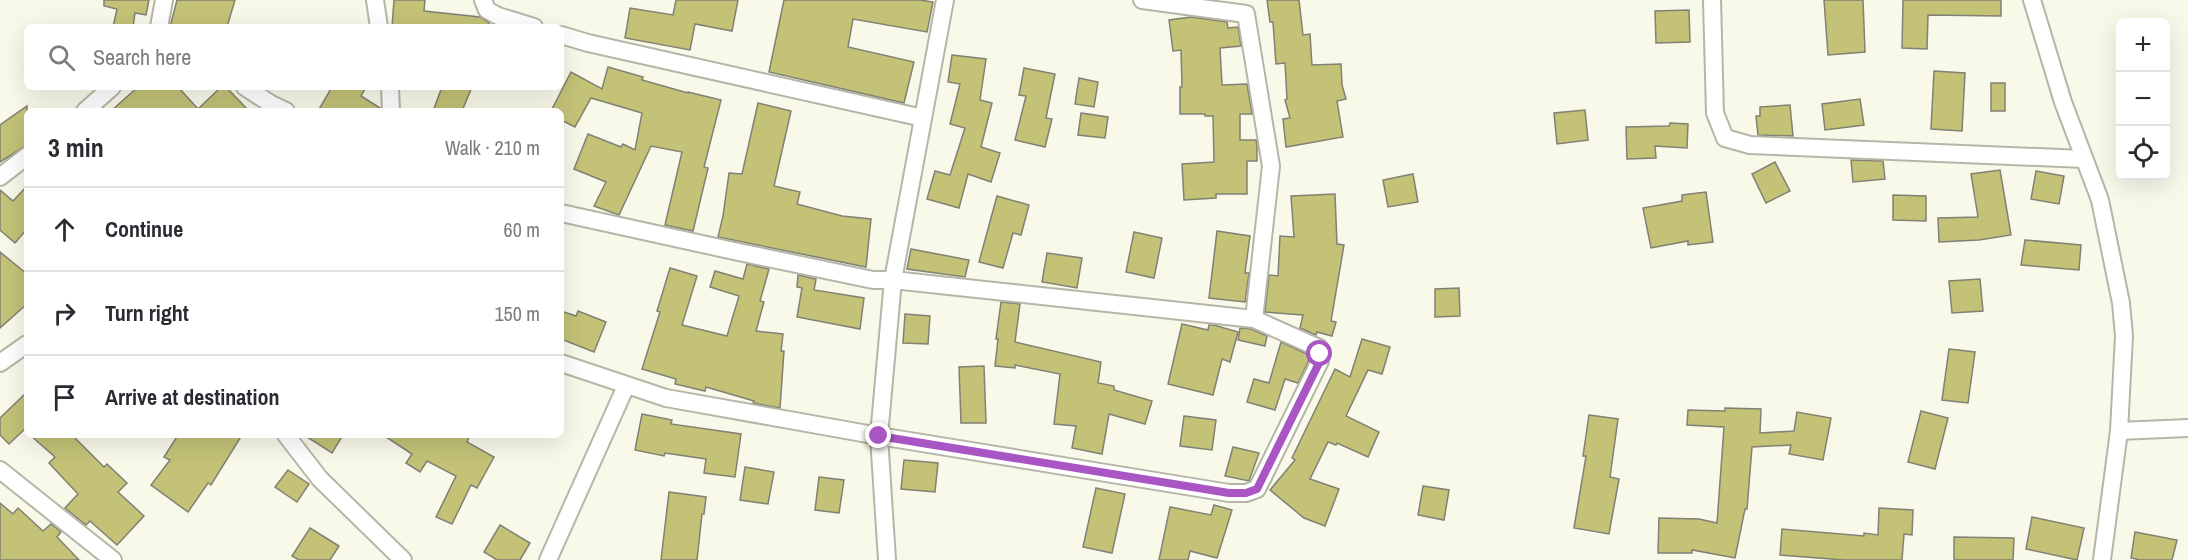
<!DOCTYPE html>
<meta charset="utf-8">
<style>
body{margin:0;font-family:"Archivo Narrow",sans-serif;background:#f2f2f3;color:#2b2b33}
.controls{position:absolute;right:18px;top:18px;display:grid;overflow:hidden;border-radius:9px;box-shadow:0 6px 24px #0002}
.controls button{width:54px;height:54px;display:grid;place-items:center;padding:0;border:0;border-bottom:2px solid #e1e1e2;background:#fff;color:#2b2b33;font:30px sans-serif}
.stop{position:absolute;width:18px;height:18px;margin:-14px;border:4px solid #a955c4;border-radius:50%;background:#fff}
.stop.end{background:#a955c4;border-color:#fff;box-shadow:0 2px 6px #0008}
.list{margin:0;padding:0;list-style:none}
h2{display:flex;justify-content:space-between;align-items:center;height:78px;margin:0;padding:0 24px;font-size:26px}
h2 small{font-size:20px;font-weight:400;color:#7c7c81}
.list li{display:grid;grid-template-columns:39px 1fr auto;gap:18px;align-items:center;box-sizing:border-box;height:84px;padding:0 24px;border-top:2px solid #e1e1e2}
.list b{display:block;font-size:22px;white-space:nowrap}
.list em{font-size:20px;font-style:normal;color:#7c7c81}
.icon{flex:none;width:33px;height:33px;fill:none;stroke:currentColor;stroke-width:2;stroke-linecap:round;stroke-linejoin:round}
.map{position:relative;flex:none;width:2188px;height:560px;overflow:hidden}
.search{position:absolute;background:#fff;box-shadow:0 6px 24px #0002;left:24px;top:24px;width:540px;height:66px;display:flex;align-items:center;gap:15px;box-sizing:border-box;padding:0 21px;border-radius:9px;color:#7c7c81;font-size:22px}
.panel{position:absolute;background:#fff;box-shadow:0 6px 24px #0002;left:24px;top:108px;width:540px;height:330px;border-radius:9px}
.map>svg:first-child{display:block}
</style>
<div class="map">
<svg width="2188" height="560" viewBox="0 0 2188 560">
<rect width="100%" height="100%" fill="#f9f9ea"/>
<g fill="#c3c277" stroke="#818174" stroke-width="1.5">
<polygon points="104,0 149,0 146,15 135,13 133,27 113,27 117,9 104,6"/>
<polygon points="177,0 235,0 227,27 170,27"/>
<polygon points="394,0 425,0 424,11 480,17 489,23 489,27 392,27"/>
<polygon points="676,0 738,0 732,31 695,24 690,50 625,38 630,8 673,15"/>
<polygon points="784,0 920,0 933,2 927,32 853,19 848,47 914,62 904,103 769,72"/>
<polygon points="1267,0 1299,0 1303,35 1310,34 1312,65 1341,64 1342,85 1346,99 1337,101 1343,137 1286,147 1283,119 1290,118 1285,100 1287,99 1285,63 1276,64 1273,22 1270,22"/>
<polygon points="1824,0 1863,0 1865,52 1828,55"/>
<polygon points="1903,0 2001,0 2001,16 1928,15 1927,49 1902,48"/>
<polygon points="1689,10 1690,42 1656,43 1655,11"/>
<polygon points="1191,17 1227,22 1228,28 1238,27 1241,46 1220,48 1222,85 1247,84 1252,114 1240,114 1240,140 1256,140 1257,146 1257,161 1247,161 1247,194 1216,194 1216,198 1184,200 1182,164 1214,162 1213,116 1205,116 1205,114 1180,114 1180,87 1182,87 1181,50 1173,51 1169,20"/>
<polygon points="952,55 986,59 980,100 992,103 981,147 1000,153 991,182 968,174 959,208 927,199 935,171 950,175 965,128 950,124 960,84 948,82"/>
<polygon points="608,67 643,77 642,80 688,93 688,92 721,100 704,167 708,168 693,231 665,225 682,152 651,146 619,215 594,206 606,182 574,169 588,134 621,147 623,144 635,150 642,113 591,98 575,127 561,120 561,111 551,111 571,72 602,89"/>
<polygon points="1024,68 1055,74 1046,118 1052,119 1045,147 1015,140 1026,96 1019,95"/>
<polygon points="1934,71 1965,73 1962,131 1931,129"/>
<polygon points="1079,78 1098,82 1094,107 1075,104"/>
<rect x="1991" y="83" width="14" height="28"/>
<polygon points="138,87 178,87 198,109 221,87 226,87 249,111 111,111"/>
<polygon points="332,87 366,87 361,96 380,108 380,111 318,111"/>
<polygon points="442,87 472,87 462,111 433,111"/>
<polygon points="1860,99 1864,125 1825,130 1822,104"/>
<polygon points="758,103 791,111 774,186 800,192 797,204 842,216 871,219 866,267 718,237 723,216 729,173 742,174"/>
<polygon points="1790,105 1793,136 1758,135 1756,116 1760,116 1760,107"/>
<polygon points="27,106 27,145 0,162 0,125"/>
<polygon points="1585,110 1588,140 1557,144 1554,113"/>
<polygon points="1081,113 1108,117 1105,138 1078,135"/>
<polygon points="1670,123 1688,124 1687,148 1655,146 1656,158 1627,159 1626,127 1669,126"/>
<polygon points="1851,160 1883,161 1885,179 1853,182"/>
<polygon points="1775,162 1790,191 1766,203 1752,174"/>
<polygon points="2000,170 2011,235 1979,240 1939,242 1938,218 1978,217 1971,174"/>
<polygon points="2036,171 2064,176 2059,204 2031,199"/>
<polygon points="1413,174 1418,202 1388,207 1383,180"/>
<polygon points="27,186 27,229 15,243 0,230 0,190 13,201"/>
<polygon points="1706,192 1713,242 1688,245 1688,241 1651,248 1643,208 1682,201 1682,195"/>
<polygon points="1335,194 1337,244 1344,245 1331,321 1336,322 1332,336 1317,332 1316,335 1300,328 1303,315 1265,312 1269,275 1278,276 1280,236 1294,237 1291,196"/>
<polygon points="1893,195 1926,196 1926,221 1893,220"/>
<polygon points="997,196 1029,205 1021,235 1013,233 1003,268 979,262"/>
<polygon points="1217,231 1250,236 1245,273 1249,273 1245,302 1209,298"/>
<polygon points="1134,232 1162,238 1154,278 1126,272"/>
<polygon points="2025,240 2081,245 2079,270 2021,265"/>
<polygon points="911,249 969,260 965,277 907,269"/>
<polygon points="0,252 27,274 27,304 0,328"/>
<polygon points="1047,253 1082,258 1077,288 1042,282"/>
<polygon points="747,264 769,269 760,301 764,302 756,331 783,334 781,351 784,351 780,408 753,403 754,401 706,387 705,391 675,384 676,379 642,369 660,312 657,311 670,268 697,276 682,325 727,336 739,296 710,287 715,271 743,279"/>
<polygon points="798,275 816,279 814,290 864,298 860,329 797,317 802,288 797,287"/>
<polygon points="1980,279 1983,311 1952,313 1949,281"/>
<polygon points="1459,288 1460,316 1435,317 1435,289"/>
<polygon points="1001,302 1020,304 1015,342 1101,362 1098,383 1114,386 1114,390 1152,401 1145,424 1109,414 1102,454 1072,448 1076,426 1054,424 1060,374 1015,365 1015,368 995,366 998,339 996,339"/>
<polygon points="561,311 576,316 578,311 606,322 594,352 561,339"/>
<polygon points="905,314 930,316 928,344 903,343"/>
<polygon points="1182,324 1208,330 1209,325 1214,325 1238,332 1230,362 1222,359 1213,395 1168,384"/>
<polygon points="1240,328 1251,329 1267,336 1265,346 1238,340"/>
<polygon points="1362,339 1390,347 1382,374 1368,370 1346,416 1379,432 1368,457 1337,443 1336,445 1328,442 1310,479 1339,489 1325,526 1304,518 1270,490 1295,460 1292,458 1335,369 1350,377"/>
<polygon points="1281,342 1309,355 1308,362 1298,383 1285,379 1275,410 1247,402 1254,379 1269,383"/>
<polygon points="1949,349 1975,352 1968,403 1942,400"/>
<polygon points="984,366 986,423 961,423 959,367"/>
<polygon points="27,392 27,427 9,444 0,435 0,418"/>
<polygon points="1725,408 1761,409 1760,433 1794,431 1797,412 1831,418 1823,460 1789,454 1791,445 1752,447 1747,509 1745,509 1735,558 1692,550 1692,553 1658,553 1659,518 1699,519 1717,523 1724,427 1687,425 1688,410 1725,411"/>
<polygon points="1921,411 1948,418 1935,469 1908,462"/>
<polygon points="642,414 672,420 671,424 741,434 735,477 704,473 706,459 665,453 664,456 635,450"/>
<polygon points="1589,415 1618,419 1610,477 1619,479 1609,534 1574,528 1586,456 1583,456"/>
<polygon points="1184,416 1216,420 1212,450 1180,446"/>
<polygon points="30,435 72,435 104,467 107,464 127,483 118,492 144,516 117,545 90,521 86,525 65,508 78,494 49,463 55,457"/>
<polygon points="178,435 242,435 211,485 208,483 188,512 151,485 170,460 164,457"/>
<polygon points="304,435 343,435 332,453"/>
<polygon points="383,435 470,435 467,442 494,457 477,488 471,485 452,524 436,517 456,476 427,461 420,472 406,463 412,454"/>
<polygon points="1233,447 1259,453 1249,481 1225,476"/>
<polygon points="904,460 938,463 935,492 901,489"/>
<polygon points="745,467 774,472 768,504 740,500"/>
<polygon points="288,470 309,484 297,502 275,487"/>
<polygon points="819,477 844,480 839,513 815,510"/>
<polygon points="1423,486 1449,490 1444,520 1418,515"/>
<polygon points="1096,488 1125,494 1112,553 1083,547"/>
<polygon points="669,492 706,497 704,514 702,514 697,560 661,560"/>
<polygon points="0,503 13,514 18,508 43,531 51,524 61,532 57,537 79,560 0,560"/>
<polygon points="1214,505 1232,510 1217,558 1190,551 1188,560 1159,560 1170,507 1211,515"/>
<polygon points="1879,508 1913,510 1912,535 1904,534 1902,560 1844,560 1780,555 1782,529 1864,536 1864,533 1878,535"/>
<polygon points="2032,517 2084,528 2077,560 2026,549"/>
<polygon points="500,525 530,543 520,560 497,560 484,552"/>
<polygon points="310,528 339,546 330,560 299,560 292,556"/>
<polygon points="2135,532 2177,540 2172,560 2140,560 2131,558"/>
<polygon points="1954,537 2014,538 2013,560 1954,560"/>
</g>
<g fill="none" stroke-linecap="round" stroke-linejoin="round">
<g stroke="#b6b6a8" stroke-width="20">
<g id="minor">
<polyline points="375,0 379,27"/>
<polyline points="483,0 487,10 498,16 534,27"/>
<polyline points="1142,0 1246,14 1271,166 1254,319"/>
<polyline points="1712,0 1715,113 1725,138 1750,145 2084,159"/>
<polyline points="2032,0 2063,102 2100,200 2121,303 2124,336 2119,431 2102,560"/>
<polyline points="159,27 164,0"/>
<polyline points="561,35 588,43 923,118"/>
<polyline points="245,87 271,104 286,111"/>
<polyline points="390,87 391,111"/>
<polyline points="85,111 112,87"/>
<polyline points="0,177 27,156"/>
<polyline points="561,213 734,251 873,280 893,280 1254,319 1319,348 1320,361 1257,489 1246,493 1229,493 879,436 666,398 561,363"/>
<polyline points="0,363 27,344"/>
<polyline points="2119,431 2188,428"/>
<polyline points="286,435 320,479 403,560"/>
<polyline points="0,470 113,560"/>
<polyline points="548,560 626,386"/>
<polyline points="887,560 879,436 893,280 945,0"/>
</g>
</g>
<use href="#minor" stroke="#fff" stroke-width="16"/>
</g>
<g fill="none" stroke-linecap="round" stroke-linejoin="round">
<polyline stroke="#a955c4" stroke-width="8" points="879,436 1229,493 1246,493 1257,489 1320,361 1320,354"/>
</g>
</svg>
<div class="controls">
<button>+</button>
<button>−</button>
<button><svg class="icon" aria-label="locate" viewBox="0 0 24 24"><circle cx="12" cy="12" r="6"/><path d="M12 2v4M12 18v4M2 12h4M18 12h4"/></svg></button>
</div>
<div class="stop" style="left:1320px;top:354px"></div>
<div class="stop end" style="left:879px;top:436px"></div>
<div class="search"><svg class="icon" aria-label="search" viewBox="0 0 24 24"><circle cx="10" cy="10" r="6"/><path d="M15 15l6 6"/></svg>Search here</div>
<section class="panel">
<h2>3 min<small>Walk · 210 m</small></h2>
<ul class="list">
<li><svg class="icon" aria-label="ahead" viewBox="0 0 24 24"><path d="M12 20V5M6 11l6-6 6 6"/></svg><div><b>Continue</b></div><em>60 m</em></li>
<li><svg class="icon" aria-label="right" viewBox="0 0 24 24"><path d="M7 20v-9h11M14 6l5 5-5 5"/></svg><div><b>Turn right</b></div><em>150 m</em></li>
<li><svg class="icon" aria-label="arrive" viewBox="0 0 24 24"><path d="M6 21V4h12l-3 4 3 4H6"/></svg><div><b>Arrive at destination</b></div></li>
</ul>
</section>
</div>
